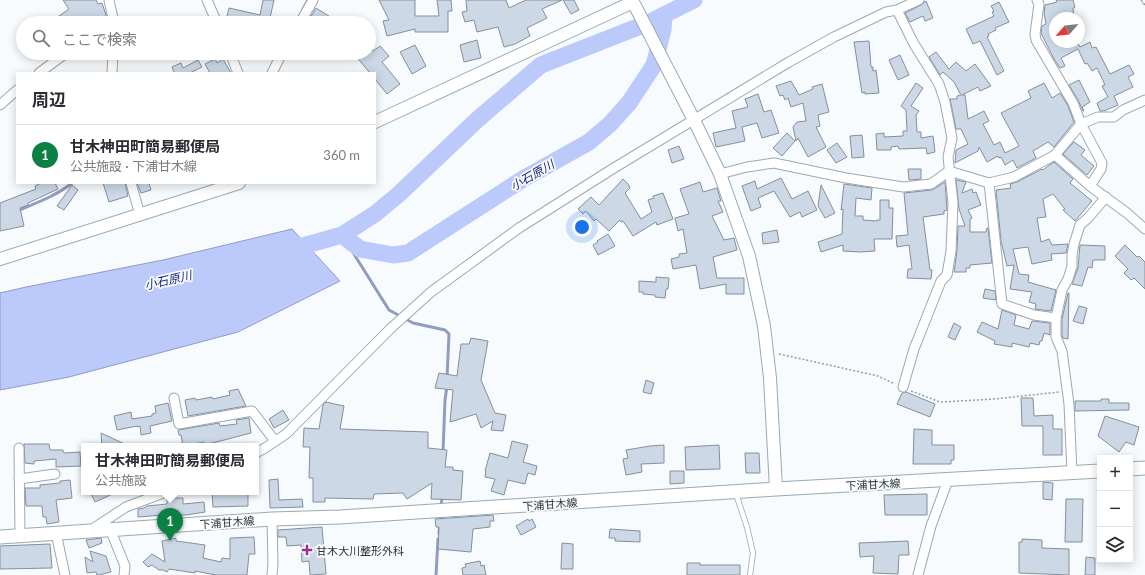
<!DOCTYPE html>
<html lang="ja">
<meta charset="utf-8">
<style>
body{margin:0;font-family:Lato,"Noto Sans JP",sans-serif;background:#f7f7f7;color:#2b2b33}
.controls{position:absolute;right:12px;bottom:12px;display:grid;overflow:hidden;border-radius:0px;box-shadow:0 2px 10px #0003}
.controls button{width:36px;height:36px;display:grid;place-items:center;padding:0;border:0;border-bottom:1px solid #e1e1e2;background:#fff;color:#2b2b33;font:20px sans-serif}
.compass{position:absolute;left:1049px;top:12px;width:36px;height:36px;border-radius:50%;background:#fff;box-shadow:0 2px 10px #0003;rotate:243deg}
.you{position:absolute;left:582px;top:227px;width:14px;height:14px;margin:-10px;border:3px solid #fff;border-radius:50%;background:#1a73e8;box-shadow:0 0 0 6px #1a73e833}
.badge{display:grid;place-items:center;width:26px;height:26px;border-radius:50%;background:#0b8043;color:#fff;font-size:13px;font-weight:700}
.pin{position:absolute;translate:-50% -33px;filter:drop-shadow(0 1px 2px #0008)}
.pin::after{content:'';position:absolute;top:21px;width:14px;height:12px;background:inherit;clip-path:polygon(0 0,100% 0,50% 100%)}
.popup{position:absolute;left:81px;top:443px;width:178px;height:52px;box-sizing:border-box;display:grid;place-content:center;border-radius:0px;background:#fff;filter:drop-shadow(0 1px 3px #0005);font-size:13px;white-space:nowrap;color:#7c7c81}
.popup b{font-size:15px;color:#2b2b33}
.popup::after{content:'';position:absolute;left:50%;top:100%;margin-left:-8px;border:8px solid transparent;border-top-color:#fff}
.list{margin:0;padding:0;list-style:none}
h2{display:flex;justify-content:space-between;align-items:center;height:52px;margin:0;padding:0 16px;font-size:17px}
h2 small{font-size:13px;font-weight:400;color:#7c7c81}
.list li{display:grid;grid-template-columns:26px 1fr auto;gap:12px;align-items:center;box-sizing:border-box;height:60px;padding:0 16px;border-top:1px solid #e1e1e2}
.list b{display:block;font-size:15px;white-space:nowrap}
.list p{margin:0;font-size:13px;white-space:nowrap;color:#7c7c81}
.list em{font-size:13px;font-style:normal;color:#7c7c81}
.icon{flex:none;width:22px;height:22px;fill:none;stroke:currentColor;stroke-width:2;stroke-linecap:round;stroke-linejoin:round}
.map{position:relative;flex:none;width:1145px;height:575px;overflow:hidden}
.search{position:absolute;background:#fff;box-shadow:0 2px 10px #0003;left:16px;top:16px;width:360px;height:44px;display:flex;align-items:center;gap:10px;box-sizing:border-box;padding:0 14px;border-radius:22px;color:#7c7c81;font-size:15px}
.panel{position:absolute;background:#fff;box-shadow:0 2px 10px #0003;left:16px;top:72px;width:360px;height:112px;border-radius:0px}
.map>svg:first-child{display:block}
</style>
<div class="map">
<svg width="1145" height="575" viewBox="0 0 1145 575">
<rect width="100%" height="100%" fill="#f8fbfd"/>
<polygon fill="#bbc9fb" stroke="#909cc0" points="292,229 340,281 238,332 69,377 0,390 0,293 26,287 163,260"/>
<g fill="none" stroke-linecap="round" stroke-linejoin="round">
<g stroke="#909cc0" stroke-width="3">
<polyline points="303,9 308,0"/>
<path d="M 17,211 C 36,203 56,196 72,183"/>
<polyline points="342,235 389,310 413,323 445,330 449,334 447,378"/>
<polyline points="443,452 445,400 447,386"/>
<polyline points="441,508 442,496"/>
<polyline points="439,534 440,514"/>
<polyline points="436,575 438,539"/>
</g>
<g stroke="#bbc9fb" stroke-width="17">
<polyline points="342,235 360,249 393,255 408,253 523,179 589,142 610,124 629,103 654,65 663,30 664,15"/>
<polyline points="285,251 342,235 375,214 399,194 478,119 541,65 648,23 694,0"/>
</g>
</g>
<g fill="#ccd8e6" stroke="#848f9c">
<polygon points="63,0 96,0 98,4 102,3 107,18 95,23 49,23 69,9"/>
<polygon points="263,0 274,0 270,18 280,20 279,23 233,23 226,21 229,8 260,15"/>
<polygon points="379,0 415,0 415,16 439,16 437,0 451,0 452,11 448,11 448,32 415,32 415,29 387,36 383,21 389,20"/>
<polygon points="466,0 506,0 509,8 526,0 562,0 542,9 547,18 527,28 530,36 515,44 504,47 498,27 477,32 474,20 465,22 462,12 467,11"/>
<polygon points="563,0 574,0 579,10 571,14"/>
<polygon points="1056,0 1073,0 1075,7 1073,8 1074,18 1055,18 1055,42 1077,42 1080,47 1090,42 1092,48 1096,47 1110,74 1129,65 1134,74 1128,77 1133,87 1114,96 1118,105 1104,111 1100,111 1097,103 1108,97 1102,86 1105,85 1097,68 1092,71 1087,63 1085,64 1078,49 1061,58 1065,66 1060,68 1054,59 1041,33 1042,26 1046,24 1044,13 1045,5 1057,2"/>
<polygon points="926,1 933,18 925,21 923,16 910,22 905,13 921,5"/>
<polygon points="999,2 1009,22 995,28 996,30 988,34 989,36 987,37 1004,71 997,75 980,41 973,44 966,29 994,16 992,12 994,11 991,6"/>
<polygon points="316,8 340,23 307,23"/>
<polygon points="477,40 481,58 464,62 460,45"/>
<polygon points="869,41 871,67 873,67 873,71 876,70 879,93 865,94 865,92 862,93 854,42"/>
<polygon points="415,45 426,66 412,74 400,52"/>
<polygon points="369,46 373,51 380,46 389,56 382,62 400,84 387,94 375,79 375,73 370,73 353,53 369,53"/>
<polygon points="936,52 949,69 956,62 966,71 975,64 991,86 980,91 978,87 962,95 965,95 968,119 984,111 989,121 983,124 994,145 1000,142 1005,153 1019,146 1001,113 1031,98 1028,91 1044,83 1052,98 1060,93 1068,106 1074,122 1054,147 1048,142 1033,151 1036,158 1017,168 1013,160 1005,165 1001,157 999,158 998,156 987,162 979,147 978,151 955,163 956,150 968,144 961,129 956,129 950,99 957,99 957,96 961,95 954,82 943,72 940,75 929,57"/>
<polygon points="900,55 909,75 898,80 889,60"/>
<polygon points="215,59 217,63 223,59 231,73 210,73 205,64"/>
<polygon points="198,60 202,67 190,73 173,73 174,72 172,67 181,63 183,68"/>
<polygon points="1079,80 1090,102 1082,107 1084,111 1083,111 1078,100 1069,85"/>
<polygon points="791,81 799,95 813,89 812,87 822,84 829,112 818,115 820,126 816,127 826,147 808,157 798,138 796,141 793,127 797,122 806,121 803,103 791,107 788,98 785,100 783,95 780,96 776,86"/>
<polygon points="916,83 923,88 911,106 919,111 916,115 917,132 921,132 921,138 933,136 935,152 927,154 926,148 899,149 898,146 891,147 891,150 877,150 876,134 884,133 884,137 903,136 903,131 907,131 906,110 901,106"/>
<polygon points="758,94 764,112 771,110 779,133 762,138 757,123 742,127 745,141 716,147 713,133 736,128 732,111 748,107 745,99"/>
<polygon points="787,133 795,141 782,156 773,148"/>
<polygon points="862,135 864,157 852,158 850,136"/>
<polygon points="1074,142 1085,150 1081,155 1094,166 1087,175 1063,154"/>
<polygon points="837,143 847,157 836,163 827,150"/>
<polygon points="679,146 684,159 672,163 668,150"/>
<polygon points="1054,162 1073,179 1070,183 1092,201 1075,221 1063,210 1065,209 1053,194 1043,199 1046,217 1037,218 1041,242 1049,239 1052,245 1068,244 1066,253 1051,254 1052,260 1032,264 1028,247 1013,249 1019,274 1029,275 1028,282 1056,290 1051,311 1035,309 1036,304 1029,302 1032,292 1010,289 1014,265 1007,266 1001,241 996,190 1011,188 1010,184 1017,182 1042,169 1043,170 1048,166"/>
<polygon points="908,169 921,169 921,179 909,180"/>
<polygon points="781,178 792,199 808,191 817,210 802,217 800,212 790,217 774,191 758,198 761,207 751,211 742,186 755,181 757,189"/>
<polygon points="623,179 628,184 630,188 625,193 641,219 652,212 648,200 654,198 653,196 663,193 673,219 657,225 656,222 633,236 623,221 621,222 620,220 609,231 596,219 594,221 586,211 583,214 578,209 591,197 599,205"/>
<polygon points="956,180 966,182 962,193 972,189 973,193 976,192 981,205 968,210 972,218 970,219 970,232 986,232 987,228 988,228 992,263 970,265 970,268 966,268 966,272 954,272 957,251 958,226 965,226 959,209"/>
<polygon points="700,182 703,192 717,188 721,201 718,201 723,212 712,216 724,240 734,238 737,250 713,257 717,278 744,278 744,294 726,294 726,284 700,289 696,265 673,269 671,259 679,257 679,254 687,253 683,229 678,231 675,218 689,214 680,189"/>
<polygon points="945,182 947,210 944,211 944,214 923,217 930,270 932,270 931,279 907,278 908,269 912,269 909,245 897,247 896,236 908,235 904,193 932,190"/>
<polygon points="41,183 55,183 58,189 28,203 28,205 20,208 24,226 0,231 0,203 36,189 35,186"/>
<polygon points="103,183 125,183 128,196 109,202"/>
<polygon points="137,183 149,183 151,190 141,193"/>
<polygon points="844,184 872,188 871,200 856,198 855,216 863,216 863,220 877,221 877,220 880,220 880,200 889,200 889,208 893,208 892,239 874,239 875,251 860,252 843,251 843,245 821,252 818,242 842,234 843,209 841,210"/>
<polygon points="72,185 78,190 64,210 57,206"/>
<polygon points="821,185 835,213 825,218 818,206"/>
<polygon points="777,230 779,242 763,244 762,233"/>
<polygon points="608,234 615,246 598,255 593,245 598,242 597,241"/>
<polygon points="1080,245 1105,246 1105,260 1093,260 1092,268 1088,267 1082,286 1072,284 1078,268"/>
<polygon points="1125,245 1137,257 1139,256 1145,262 1145,289 1134,278 1131,280 1124,273 1128,269 1115,256"/>
<polygon points="656,277 669,278 668,289 666,289 665,298 655,297 655,295 643,294 643,292 639,292 639,281 656,282"/>
<polygon points="985,289 995,291 996,300 983,298"/>
<polygon points="1068,293 1069,293 1068,339 1063,338 1062,336 1062,319"/>
<polygon points="1079,306 1087,308 1083,324 1073,321"/>
<polygon points="1002,310 1016,315 1014,325 1029,329 1032,321 1050,323 1050,335 1044,333 1042,341 1040,341 1039,345 1030,343 1029,347 1012,343 1012,347 994,344 995,341 977,332 982,322 998,329"/>
<polygon points="954,323 961,327 955,340 948,337"/>
<polygon points="471,338 488,341 481,380 495,413 506,415 503,431 491,430 493,421 481,428 476,414 450,422 453,390 435,388 439,373 457,376 461,344 469,344"/>
<polygon points="646,380 654,383 651,394 643,392"/>
<polygon points="238,389 246,406 188,416 185,400 195,398 196,400 212,397 213,399 230,395 229,391"/>
<polygon points="906,392 935,404 930,417 897,404 902,393"/>
<polygon points="1021,398 1033,398 1034,416 1053,415 1053,429 1062,429 1062,455 1043,455 1043,426 1022,426"/>
<polygon points="1101,399 1109,399 1109,403 1129,403 1129,410 1075,411 1075,401 1101,401"/>
<polygon points="326,402 344,406 340,429 428,432 428,448 447,450 445,467 453,467 453,470 463,471 461,500 431,499 432,483 407,499 403,493 374,494 373,499 325,498 325,502 313,502 313,478 309,478 310,447 303,447 304,428 319,429 323,405"/>
<polygon points="168,403 172,421 150,426 151,433 141,435 140,426 137,427 137,426 117,430 114,416 131,412 132,419 152,416 152,414 156,413 155,406"/>
<polygon points="283,410 289,420 274,428 269,419"/>
<polygon points="1105,416 1139,427 1134,445 1126,442 1119,452 1098,436"/>
<polygon points="249,418 251,433 205,445 204,442 183,446 181,435 179,435 178,430 219,423 220,426 237,424 236,420"/>
<polygon points="914,429 932,430 932,445 954,445 954,460 951,460 951,464 913,464"/>
<polygon points="101,433 129,446 102,446"/>
<polygon points="512,441 528,445 523,462 537,466 535,475 528,473 525,484 508,480 504,495 491,491 495,479 485,477 486,471 485,471 490,453 508,458"/>
<polygon points="24,444 49,444 50,450 63,450 63,452 65,453 80,452 81,466 56,467 56,459 34,461 34,464 25,463"/>
<polygon points="664,445 664,463 641,464 642,472 626,475 623,459 628,458 626,450 650,446"/>
<polygon points="719,445 720,469 686,470 685,447"/>
<polygon points="745,453 759,453 760,473 746,473"/>
<polygon points="670,471 684,471 684,483 670,484"/>
<polygon points="278,479 279,500 302,499 303,507 270,508 269,480"/>
<polygon points="70,480 72,498 56,500 59,522 47,524 46,517 43,517 42,506 26,506 25,488 40,488 40,485 60,483 60,481"/>
<polygon points="1043,482 1053,483 1052,500 1043,499"/>
<polygon points="90,492 117,492 95,502"/>
<polygon points="212,492 248,492 248,506 213,507"/>
<polygon points="927,494 927,515 885,515 884,495"/>
<polygon points="167,498 183,498 183,504 204,502 205,512 186,515 163,515 138,517 138,509 144,508 147,506 167,504"/>
<polygon points="1066,499 1083,499 1082,542 1065,542"/>
<polygon points="493,515 494,521 490,521 490,527 473,529 471,552 438,549 439,527 436,527 435,519"/>
<polygon points="528,519 529,521 532,519 536,527 521,535 516,526"/>
<polygon points="322,527 326,574 310,575 309,561 302,562 301,545 287,546 286,537 278,537 278,530"/>
<polygon points="610,529 640,531 640,542 615,541 615,538 609,538"/>
<polygon points="254,537 255,554 249,554 247,575 216,575 195,571 195,573 169,569 167,572 163,570 159,570 152,565 148,567 143,562 152,554 165,562 162,541 176,538 176,541 205,545 203,558 221,562 222,558 230,559 230,538"/>
<polygon points="101,538 102,543 89,548 86,540"/>
<polygon points="1022,539 1042,540 1042,548 1069,549 1069,575 1019,573 1019,542 1022,542"/>
<polygon points="908,541 909,555 899,555 898,574 873,573 874,556 860,557 859,543"/>
<polygon points="562,543 573,544 573,569 561,569"/>
<polygon points="50,544 52,568 0,569 0,546"/>
<polygon points="90,551 106,556 111,572 99,575 97,575 96,572 87,573 85,557 93,562"/>
<polygon points="1086,557 1095,558 1095,575 1085,575"/>
<polygon points="480,561 481,566 484,565 486,575 463,575 462,568 466,567 465,564"/>
<polygon points="687,563 700,563 700,565 740,565 740,575 687,575"/>
</g>
<g fill="none" stroke-linecap="round" stroke-linejoin="round">
<g stroke="#99a9b3" stroke-width="6">
<polyline id="service" points="736,494 747,527 753,553 750,575"/>
</g>
<g stroke="#99a9b3" stroke-width="11">
<g id="minor">
<polyline points="109,0 114,23"/>
<polyline points="207,0 217,23"/>
<polyline points="1037,0 1039,4 1035,34 1036,40 1073,103 1081,124 1102,163 1101,169 1090,186"/>
<polyline points="897,10 914,44 939,84 945,102 952,138 948,157 953,203 951,251 947,275 941,281 914,349 903,387"/>
<polyline points="300,23 313,0"/>
<polyline points="230,53 238,73"/>
<polyline points="39,73 66,53"/>
<polyline points="112,73 113,53"/>
<polyline points="272,73 282,53"/>
<polyline points="0,105 17,90"/>
<polyline points="1055,155 1081,124 1098,117 1114,117 1123,110 1145,100"/>
<polyline points="949,171 989,183 1014,177 1055,155 1090,186 1127,213 1145,229"/>
<polyline points="720,174 747,167 774,163 846,178 903,187 931,184 949,171"/>
<polyline points="131,183 140,215"/>
<polyline points="989,183 1002,304 1034,315 1056,318 1062,290 1068,279 1072,266 1072,255 1074,244 1080,225 1088,218 1106,197"/>
<polyline points="1056,318 1056,337 1062,351 1069,404 1072,473"/>
<polyline points="174,398 179,424 252,411 275,441"/>
<polyline points="19,448 20,535"/>
<polyline points="256,453 265,448 286,434 390,329 431,292 519,228 614,168 789,62 834,37 886,12 897,10 919,0"/>
<polyline points="19,479 55,474"/>
<polyline points="110,529 125,566 124,575"/>
<polyline points="91,530 126,507 166,492"/>
<polyline points="56,533 65,575"/>
<polyline points="272,575 273,564 272,519"/>
<polyline points="918,575 931,526 948,480"/>
</g>
</g>
<g stroke="#99a9b3" stroke-width="14">
<g id="tertiary">
<polyline points="632,0 694,120 720,174 749,256 764,326 770,378 776,489"/>
<polyline points="375,122 633,2"/>
<polyline points="0,259 239,183"/>
</g>
</g>
<g stroke="#99a9b3" stroke-width="15">
<g id="secondary">
<polyline points="1130,469 1145,468"/>
<polyline points="0,537 272,519 340,517 776,489 1100,471"/>
</g>
</g>
<g stroke="#969b9e" stroke-width="1.5" stroke-dasharray="2 2" stroke-linecap="butt">
<polyline points="779,354 878,376 895,384"/>
<polyline points="911,391 940,402 995,399 1059,392"/>
</g>
<use href="#service" stroke="#fff" stroke-width="4.5"/>
<use href="#minor" stroke="#fff" stroke-width="9"/>
<use href="#tertiary" stroke="#fff" stroke-width="12"/>
<use href="#secondary" stroke="#fff" stroke-width="13"/>
<g stroke="#969a9d" stroke-width="4.5">
<polyline id="rail" points="1143,0 1145,3"/>
</g>
<use href="#rail" stroke="#f8fbfd" stroke-width="3" stroke-dasharray="9" stroke-linecap="butt"/>
</g>
<path fill="#9a3194" stroke="#f8fbfd" stroke-width="1.5" d="M305 544h4v4h4v4h-4v4h-4v-4h-4v-4h4z"/>
<g text-anchor="middle" dominant-baseline="central" stroke-width="3.5" stroke-linejoin="round" paint-order="stroke">
<g font-size="11" fill="#2d3438" stroke="#f8fbfd">
<text transform="translate(873 484) rotate(-3)">下浦甘木線</text>
<text transform="translate(550 504) rotate(-4)">下浦甘木線</text>
<text transform="translate(227 522) rotate(-4)">下浦甘木線</text>
</g>
<g font-size="11" fill="#2d3438" stroke="#f8fbfd" text-anchor="start">
<text x="316" y="550">甘木大川整形外科</text>
</g>
<g font-size="12" font-style="italic" fill="#1c1f79" stroke="#f8fbfd">
<text transform="translate(532 175) rotate(-30)">小石原川</text>
<text transform="translate(168 280) rotate(-13)">小石原川</text>
</g>
</g>
</svg>
<div class="controls">
<button>+</button>
<button>−</button>
<button><svg class="icon" aria-label="layers" viewBox="0 0 24 24"><path d="M12 4l9 5-9 5-9-5zM3 14l9 5 9-5"/></svg></button>
</div>
<svg class="compass" viewBox="-18 -18 36 36"><path d="M0-13l5 13h-10z" fill="#e53935"/><path d="M0 13l5-13h-10z" fill="#7c7c81"/></svg>
<div class="you"></div>
<div class="pin badge" style="left:170px;top:541px">1</div>
<div class="popup"><b>甘木神田町簡易郵便局</b>公共施設</div>
<div class="search"><svg class="icon" aria-label="search" viewBox="0 0 24 24"><circle cx="10" cy="10" r="6"/><path d="M15 15l6 6"/></svg>ここで検索</div>
<section class="panel">
<h2>周辺<small></small></h2>
<ul class="list">
<li><span class="badge">1</span><div><b>甘木神田町簡易郵便局</b><p>公共施設 · 下浦甘木線</p></div><em>360 m</em></li>
</ul>
</section>
</div>
